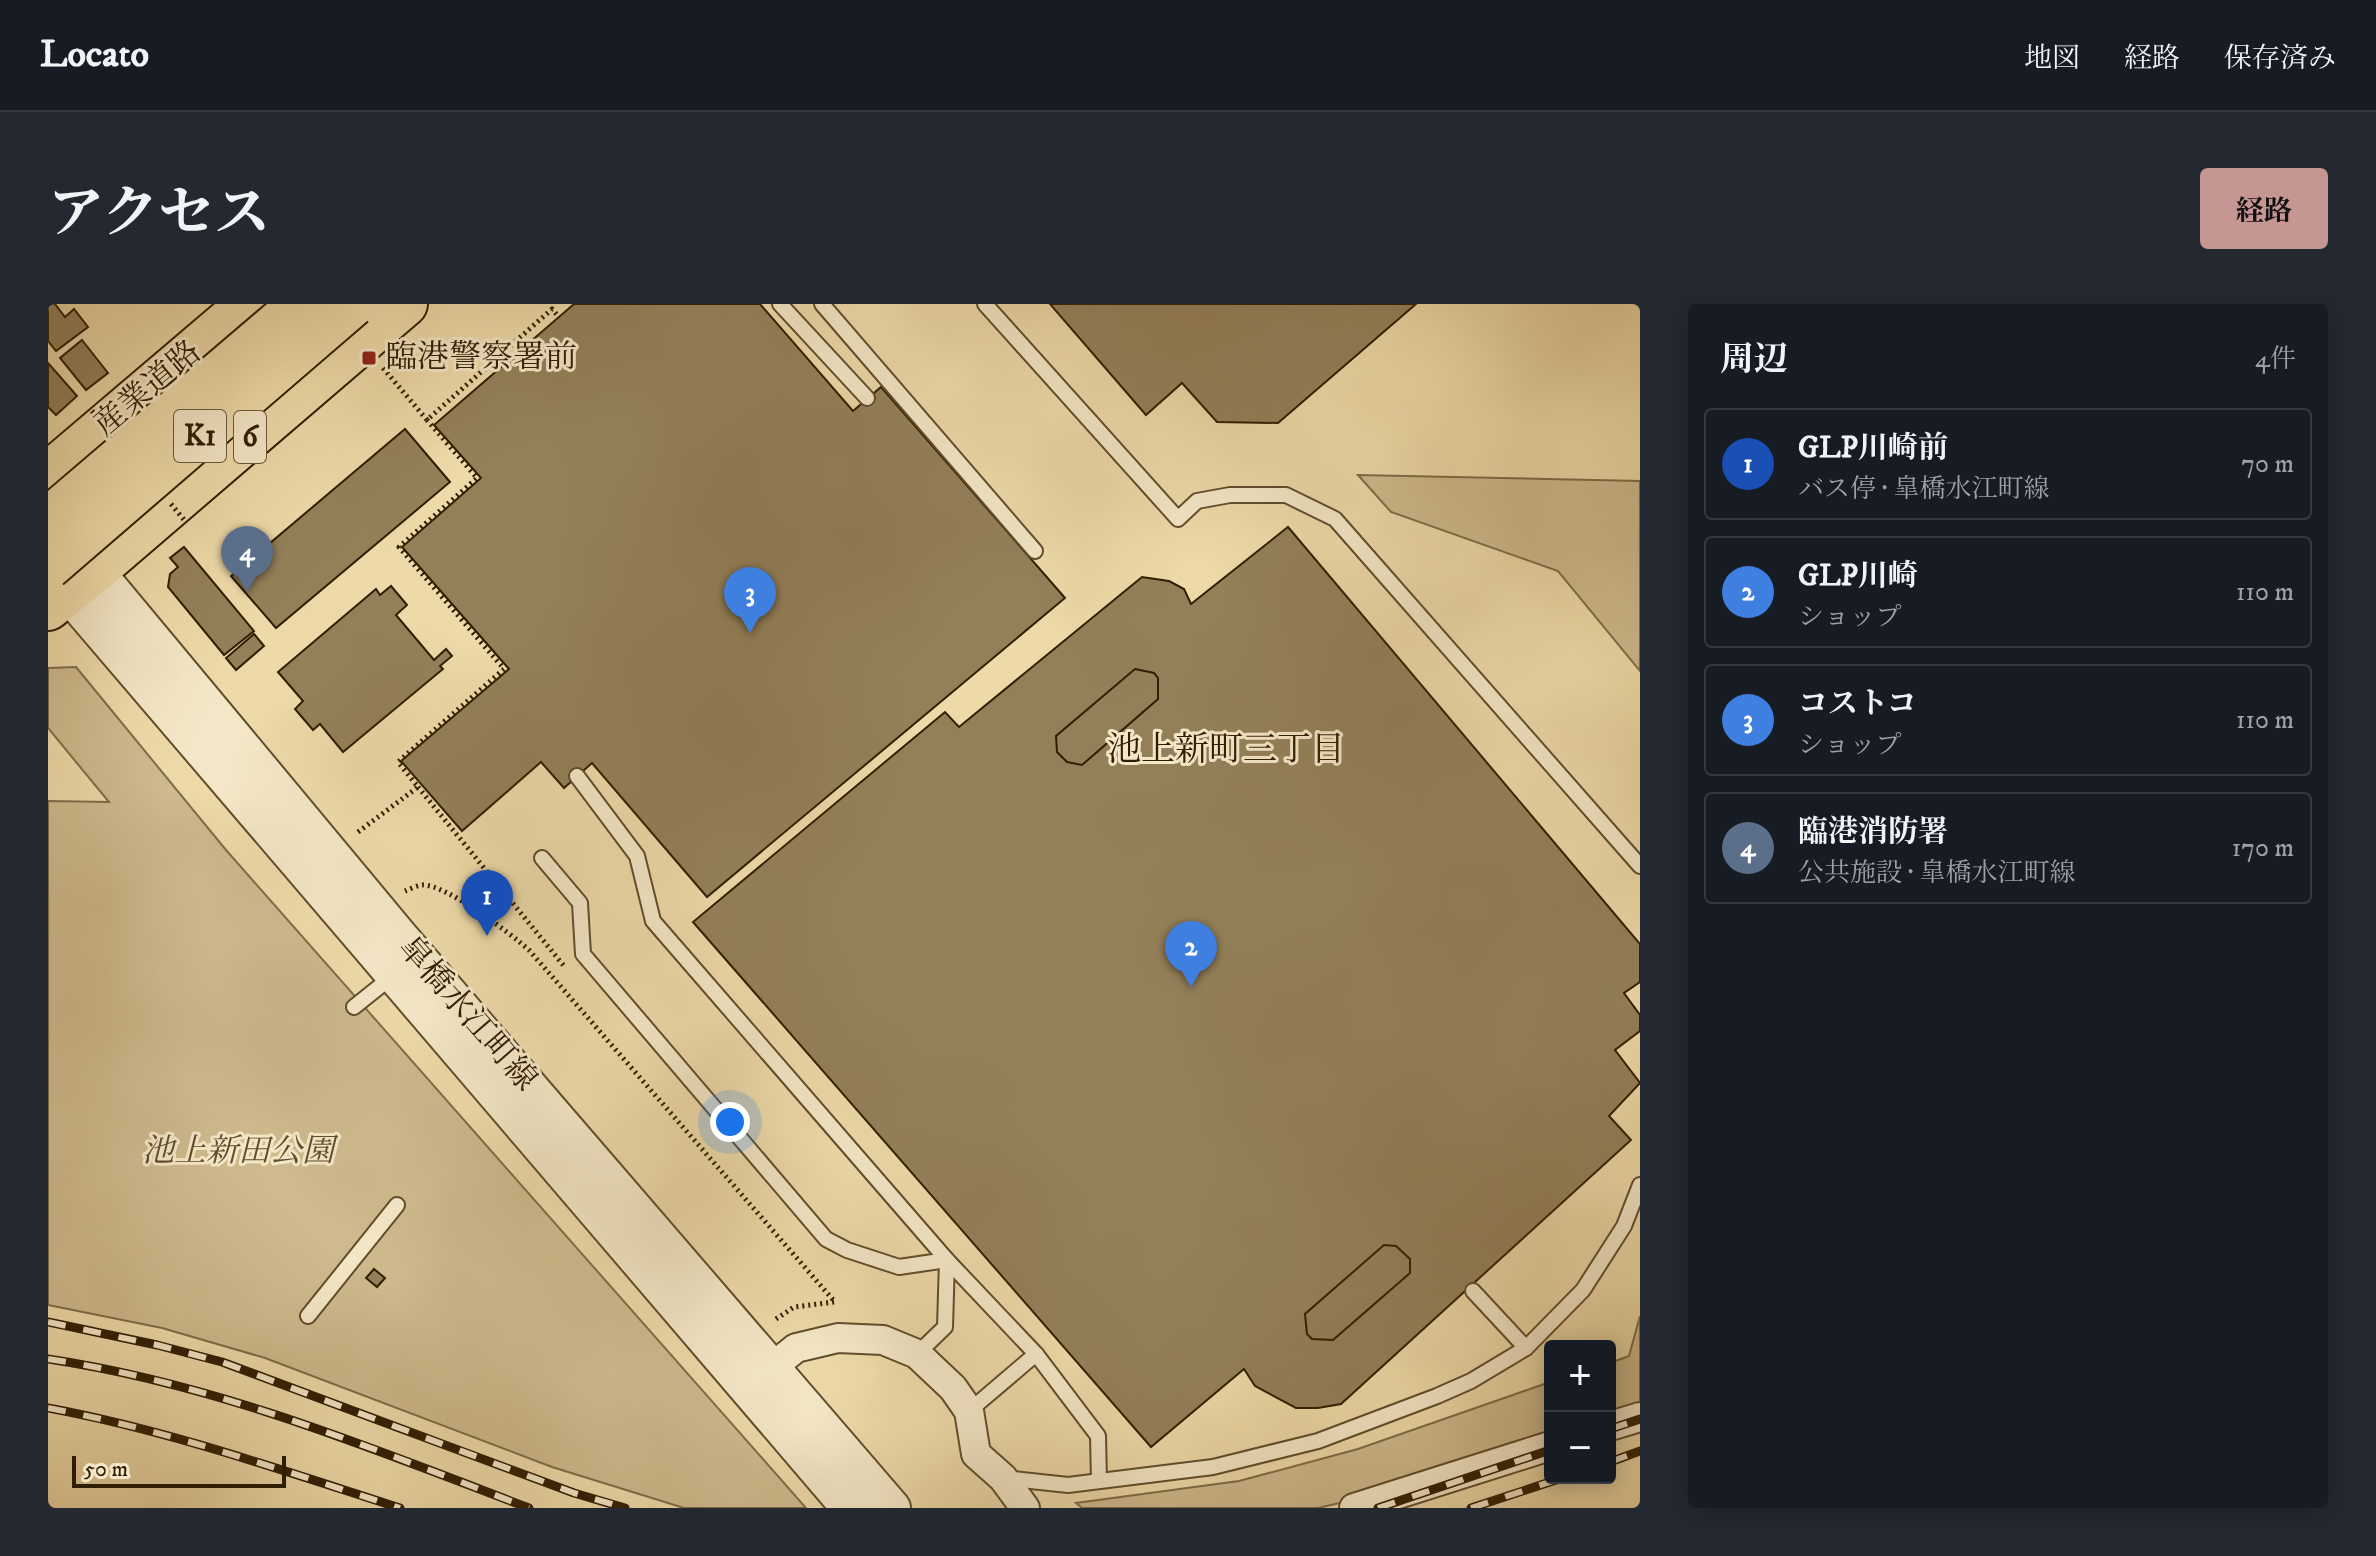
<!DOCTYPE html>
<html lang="ja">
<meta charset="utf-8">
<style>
body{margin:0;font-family:"IM FELL DW Pica","Noto Serif JP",serif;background:#242831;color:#f1f3f6}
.controls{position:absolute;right:24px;bottom:24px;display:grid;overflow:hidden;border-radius:8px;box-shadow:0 4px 20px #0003}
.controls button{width:72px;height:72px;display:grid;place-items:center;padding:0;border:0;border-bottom:2px solid #363941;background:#171b24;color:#f1f3f6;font:40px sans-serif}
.scale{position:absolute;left:24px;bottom:20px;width:214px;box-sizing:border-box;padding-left:8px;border:4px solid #301e02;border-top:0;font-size:22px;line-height:28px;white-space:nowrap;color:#301e02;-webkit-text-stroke:6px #f4e7c7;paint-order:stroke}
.you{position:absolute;left:682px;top:818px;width:28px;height:28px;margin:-20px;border:6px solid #fff;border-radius:50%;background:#1a73e8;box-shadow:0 0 0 12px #1a73e833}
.badge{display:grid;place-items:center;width:52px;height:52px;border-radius:50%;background:#c59692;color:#fff;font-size:26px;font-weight:700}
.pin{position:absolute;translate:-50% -66px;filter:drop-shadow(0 2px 4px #0008)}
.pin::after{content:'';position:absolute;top:42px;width:28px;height:24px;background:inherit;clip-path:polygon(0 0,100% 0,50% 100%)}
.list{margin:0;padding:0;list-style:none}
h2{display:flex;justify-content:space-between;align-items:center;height:104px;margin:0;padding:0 32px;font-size:34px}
h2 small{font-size:26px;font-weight:400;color:#9ea1a6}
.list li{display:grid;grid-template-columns:52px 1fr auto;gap:24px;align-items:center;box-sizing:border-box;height:112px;margin:0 16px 16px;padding:0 16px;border:2px solid #363941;border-radius:8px}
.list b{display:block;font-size:30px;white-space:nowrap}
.list p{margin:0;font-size:26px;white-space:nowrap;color:#9ea1a6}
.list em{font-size:26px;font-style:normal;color:#9ea1a6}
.map{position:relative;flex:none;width:1592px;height:1204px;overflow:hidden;border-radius:8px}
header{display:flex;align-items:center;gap:48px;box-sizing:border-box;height:112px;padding:0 40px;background:#171b24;border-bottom:2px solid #363941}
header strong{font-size:38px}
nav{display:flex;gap:44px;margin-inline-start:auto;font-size:28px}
.intro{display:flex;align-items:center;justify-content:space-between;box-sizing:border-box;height:192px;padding:0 48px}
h1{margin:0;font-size:56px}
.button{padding:20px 36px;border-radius:8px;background:#c59692;color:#111;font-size:28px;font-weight:700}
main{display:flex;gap:48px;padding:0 48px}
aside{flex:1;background:#171b24;border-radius:8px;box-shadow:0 4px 20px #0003}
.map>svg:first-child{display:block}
</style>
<header>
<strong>Locato</strong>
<nav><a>地図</a><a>経路</a><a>保存済み</a></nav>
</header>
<div class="intro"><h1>アクセス</h1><a class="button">経路</a></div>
<main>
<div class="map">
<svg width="1592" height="1204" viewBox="0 0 1592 1204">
<rect width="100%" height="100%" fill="#eedaa9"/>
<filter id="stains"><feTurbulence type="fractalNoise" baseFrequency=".0025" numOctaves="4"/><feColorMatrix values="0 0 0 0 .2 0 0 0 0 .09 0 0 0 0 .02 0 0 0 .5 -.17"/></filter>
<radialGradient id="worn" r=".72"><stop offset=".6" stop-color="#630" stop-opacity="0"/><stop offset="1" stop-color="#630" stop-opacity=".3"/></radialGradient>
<g fill="#ceba8d" stroke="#7f6c48" stroke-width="2">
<polygon points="1310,171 1592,177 1592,367 1510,267 1343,208"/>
<polygon points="28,363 178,546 758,1204 636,1204 504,1163 217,1054 114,1024 0,1001 0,497 61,498 0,424 0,364"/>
<polygon points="1592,1012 1592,1099 1562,1109 1562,1059 1581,1052"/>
<polygon points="1502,1078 1502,1129 1296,1198 1270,1204 1034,1204 1028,1199 1191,1177 1310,1145"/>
</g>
<g fill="#938059" stroke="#301e02" stroke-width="2">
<polygon points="0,0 7,0 17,13 26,5 40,23 8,47 0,37"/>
<polygon points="526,0 712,0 805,107 833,83 1017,294 659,593 544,459 516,484 493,458 414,527 353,457 461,365 354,243 433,174 386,121"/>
<polygon points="1002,0 1368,0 1230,119 1169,118 1134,79 1098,111"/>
<polygon points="34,36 60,69 38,86 12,54"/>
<polygon points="0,59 29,92 8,111 0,103"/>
<polygon points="357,125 402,178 228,324 183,272"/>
<polygon points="1240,223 1592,640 1592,678 1576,689 1592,711 1592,727 1567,746 1592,779 1561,812 1583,836 1293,1100 1270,1104 1248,1104 1207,1082 1196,1065 1103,1143 645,618 897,408 911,423 1094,273 1121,277 1136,285 1143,300"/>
<polygon points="136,243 206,327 176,351 120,283 122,270 130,263 122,254"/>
<polygon points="343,282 359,301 348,311 386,356 398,345 404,352 392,362 395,365 295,448 272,420 265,426 247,405 255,397 230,368 328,285 332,291"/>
<polygon points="206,330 216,342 188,366 178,354"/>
<polygon points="1087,365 1106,369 1110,374 1110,395 1034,461 1019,458 1009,448 1008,432"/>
<polygon points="1336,941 1348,942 1362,955 1362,969 1285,1036 1264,1035 1259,1030 1257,1010"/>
<polygon points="326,965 337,974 329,983 318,974"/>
</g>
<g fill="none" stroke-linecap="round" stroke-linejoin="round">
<g stroke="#604d2c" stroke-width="18">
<g id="service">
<polyline points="732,0 819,94"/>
<polyline points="774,0 987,247"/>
<polyline points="937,0 1130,215 1149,197 1182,191 1238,191 1287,215 1592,562"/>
<polyline points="529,472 589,552 605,617 899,956 988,1050 1050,1132 1051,1177"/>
<polyline points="494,554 532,599 535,650 778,935 799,946 851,963 899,956"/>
<polyline points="306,703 346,671"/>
<polyline points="1425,987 1478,1044"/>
<polyline points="260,1012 349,901"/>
<polyline points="869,1050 897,1023 899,956"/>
<polyline points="921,1107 988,1050"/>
<polyline points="955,1174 1020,1181 1165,1163 1270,1137 1389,1092 1423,1077 1478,1044 1535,986 1576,922 1592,881"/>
</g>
</g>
<g stroke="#604d2c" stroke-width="32">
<g id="minor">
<polyline points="708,1076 748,1044 790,1034 835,1036 869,1050 905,1084 921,1107 928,1150 955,1174 977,1204"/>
<polyline points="1562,1122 1592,1113"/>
<polyline points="1306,1204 1502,1142"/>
</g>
</g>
<g stroke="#604d2c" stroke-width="40">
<g id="tertiary">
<polyline points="29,245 351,632 844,1204"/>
<polyline points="1,267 802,1204"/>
</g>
</g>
<g stroke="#301e02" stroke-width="48">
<g id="primary">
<polyline points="0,171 201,0"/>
<polyline points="0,304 47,266 357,0"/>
</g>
</g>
<g stroke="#301e02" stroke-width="5" stroke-dasharray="2 4" stroke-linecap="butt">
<polyline points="335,64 379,116 504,5 511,13"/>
<polyline points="370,483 516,662"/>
<polyline points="310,528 370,483 350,458 456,365 351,243 429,174 379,116"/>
<path d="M 357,587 C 362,585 370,581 375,581 C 399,581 462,629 481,646 L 787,998 L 746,1003 L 725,1017"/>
</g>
<use href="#service" stroke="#f4e7c7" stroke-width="14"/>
<use href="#minor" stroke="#f4e7c7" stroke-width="28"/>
<use href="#tertiary" stroke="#f4e7c7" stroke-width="36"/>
<use href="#primary" stroke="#eedaa9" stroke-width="44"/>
<g stroke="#301e02" stroke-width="9">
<g id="rail">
<polyline points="0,1018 109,1041 174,1058 526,1189 577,1204"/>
<path d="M 0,1055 C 168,1080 323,1144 481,1204"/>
<path d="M 0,1104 C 119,1126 236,1167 352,1204"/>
<polyline points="1562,1125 1592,1115"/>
<polyline points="1562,1158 1592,1147"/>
<polyline points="1330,1204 1502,1146"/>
<polyline points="1423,1204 1514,1174"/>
</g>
</g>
<use href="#rail" stroke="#f4e7c7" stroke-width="6" stroke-dasharray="18" stroke-linecap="butt"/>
<g stroke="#301e02" stroke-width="48" stroke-linecap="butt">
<g id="motorway-bridge">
<polyline points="0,216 253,0"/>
<polyline points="0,263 305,0"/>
</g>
</g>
<g stroke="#301e02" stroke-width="5" stroke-dasharray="2 4" stroke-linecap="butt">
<polyline points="44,107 57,122"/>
<polyline points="123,200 137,217"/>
</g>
<use href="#motorway-bridge" stroke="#eedaa9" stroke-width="44"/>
</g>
<rect fill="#8f2418" stroke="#f4e7c7" stroke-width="3" x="313" y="46" width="16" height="16" rx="4"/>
<g text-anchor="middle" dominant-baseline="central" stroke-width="6" stroke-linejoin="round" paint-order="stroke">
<g fill="#f4e7c7" stroke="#6b5a3d" stroke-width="2">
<rect x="126" y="106" width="52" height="52" rx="6"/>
<rect x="186" y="107" width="32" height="52" rx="6"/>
</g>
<g font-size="30" font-weight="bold" fill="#301e02">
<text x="152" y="132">K1</text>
<text x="202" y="133">6</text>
</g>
<g font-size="32" fill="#301e02" stroke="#f4e7c7" text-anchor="start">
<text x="337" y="54">臨港警察署前</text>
</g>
<g font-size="32" fill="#301e02" stroke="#f4e7c7">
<text transform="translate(100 85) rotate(-40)">産業道路</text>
<text transform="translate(419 710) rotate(49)">皐橋水江町線</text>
</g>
<g font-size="32" font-style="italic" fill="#5f4d2c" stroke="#f4e7c7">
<text x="190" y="848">池上新田公園</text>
</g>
<g font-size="34" fill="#301e02" stroke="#f4e7c7">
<text x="1178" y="446">池上新町三丁目</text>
</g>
</g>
<rect width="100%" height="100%" filter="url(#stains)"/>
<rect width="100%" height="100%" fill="url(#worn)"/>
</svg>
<div class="controls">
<button>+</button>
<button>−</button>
</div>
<div class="scale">50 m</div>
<div class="you"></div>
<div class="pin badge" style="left:439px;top:632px;background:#1a4fb4">1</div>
<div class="pin badge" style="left:1143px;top:683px;background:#3f7fe0">2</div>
<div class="pin badge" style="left:702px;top:329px;background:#3f7fe0">3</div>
<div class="pin badge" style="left:199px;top:288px;background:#5c6f8a">4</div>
</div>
<aside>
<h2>周辺<small>4件</small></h2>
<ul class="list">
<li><span class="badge" style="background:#1a4fb4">1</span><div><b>GLP川崎前</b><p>バス停 · 皐橋水江町線</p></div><em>70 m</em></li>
<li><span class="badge" style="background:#3f7fe0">2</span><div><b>GLP川崎</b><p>ショップ</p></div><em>110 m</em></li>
<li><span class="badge" style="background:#3f7fe0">3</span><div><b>コストコ</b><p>ショップ</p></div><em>110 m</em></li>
<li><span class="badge" style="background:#5c6f8a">4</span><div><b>臨港消防署</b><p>公共施設 · 皐橋水江町線</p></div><em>170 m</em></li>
</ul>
</aside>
</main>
